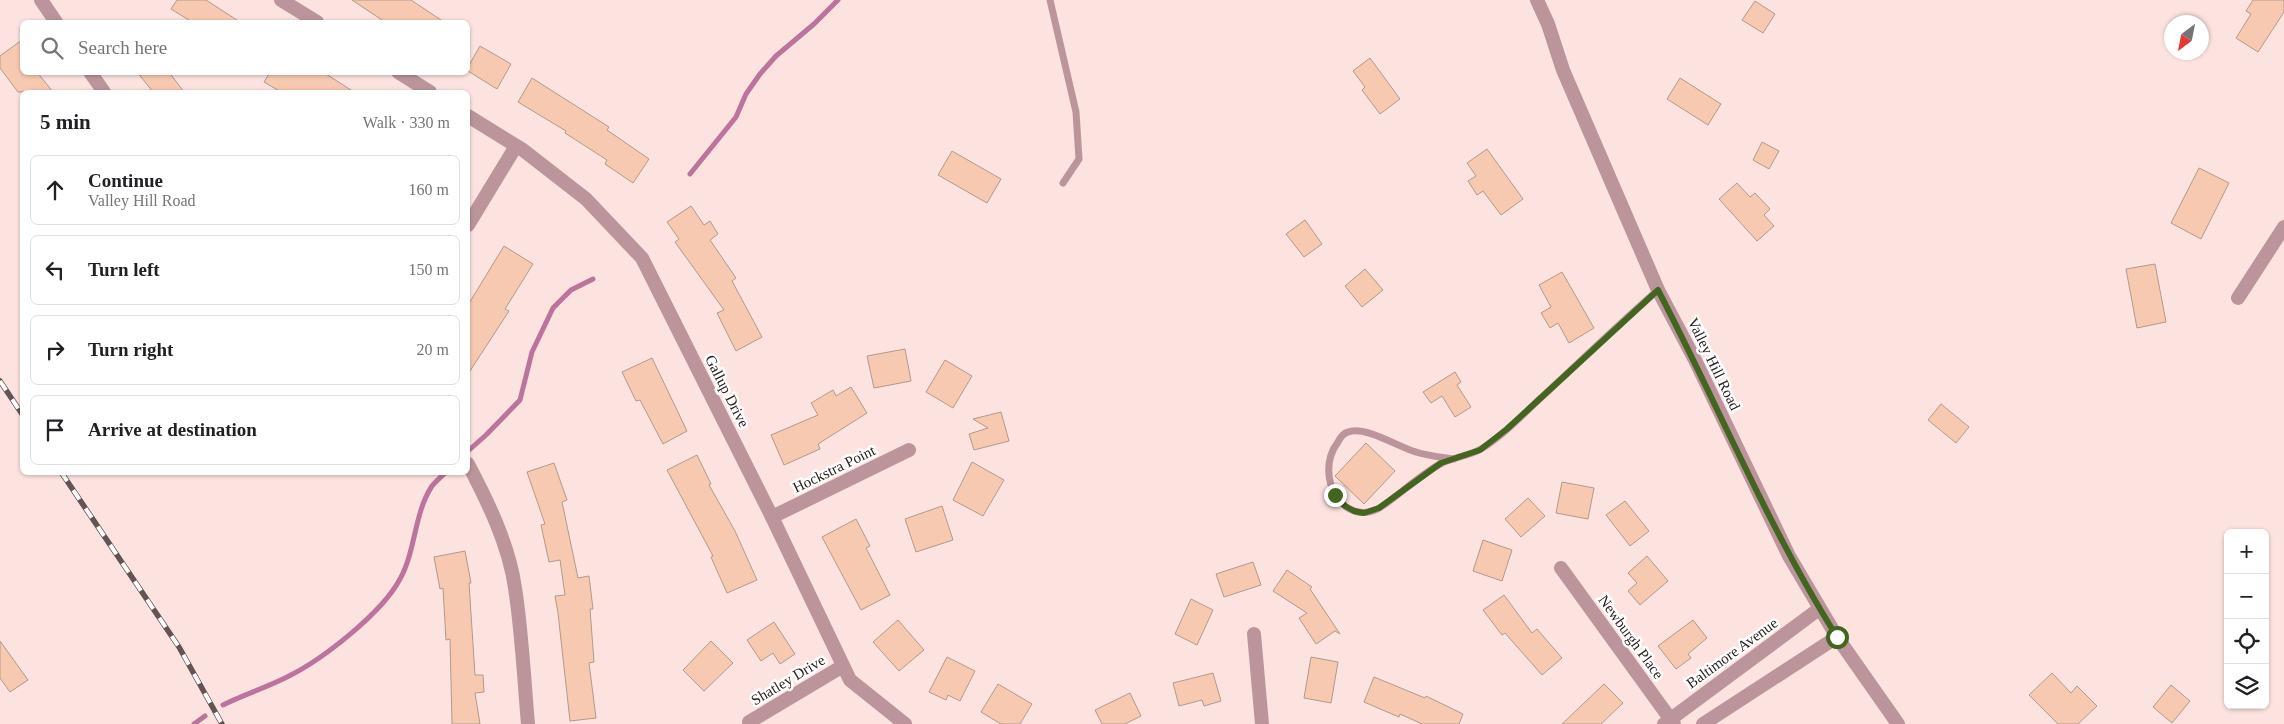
<!DOCTYPE html>
<meta charset="utf-8">
<style>
body{margin:0;font-family:Georgia,serif;background:#f6f6f6;color:#202124}
.controls{position:absolute;right:15px;bottom:15px;display:grid;overflow:hidden;border-radius:8px;box-shadow:0 1px 4px #0004}
.controls button{width:45px;height:45px;display:grid;place-items:center;padding:0;border:0;border-bottom:1px solid #e0e0e0;background:#fff;color:#202124;font:25px sans-serif}
.compass{position:absolute;left:2164px;top:15px;width:45px;height:45px;border-radius:50%;background:#fff;box-shadow:0 1px 4px #0004;rotate:212deg}
.stop{position:absolute;width:15px;height:15px;margin:-11px;border:4px solid #42661f;border-radius:50%;background:#fff}
.stop.end{background:#42661f;border-color:#fff;box-shadow:0 1px 5px #0008}
.list{margin:0;padding:0;list-style:none}
h2{display:flex;justify-content:space-between;align-items:center;height:65px;margin:0;padding:0 20px;font-size:21px}
h2 small{font-size:16px;font-weight:400;color:#757577}
.list li{display:grid;grid-template-columns:32px 1fr auto;gap:15px;align-items:center;box-sizing:border-box;height:70px;margin:0 10px 10px;padding:0 10px;border:1px solid #e0e0e0;border-radius:8px}
.list b{display:block;font-size:19px;white-space:nowrap}
.list p{margin:0;font-size:16px;white-space:nowrap;color:#757577}
.list em{font-size:16px;font-style:normal;color:#757577}
.icon{flex:none;width:28px;height:28px;fill:none;stroke:currentColor;stroke-width:2;stroke-linecap:round;stroke-linejoin:round}
.map{position:relative;flex:none;width:2284px;height:724px;overflow:hidden}
.search{position:absolute;background:#fff;box-shadow:0 1px 4px #0004;left:20px;top:20px;width:450px;height:55px;display:flex;align-items:center;gap:12px;box-sizing:border-box;padding:0 18px;border-radius:8px;color:#757577;font-size:19px}
.panel{position:absolute;background:#fff;box-shadow:0 1px 4px #0004;left:20px;top:90px;width:450px;height:385px;border-radius:8px}
.map>svg:first-child{display:block}
</style>
<div class="map">
<svg width="2284" height="724" viewBox="0 0 2284 724">
<rect width="100%" height="100%" fill="#fce3e0"/>
<g fill="none" stroke-linecap="round" stroke-linejoin="round">
<g stroke="#bc739c" stroke-width="5">
<polyline points="690,174 736,117 746,94 760,74 776,56 814,24 838,0"/>
<polyline points="468,451 486,435 520,400 532,352 553,308 571,290 593,279"/>
<path d="M 223,705 C 245,694 268,687 289,676 C 323,659 382,613 400,579 C 416,550 414,513 432,486 C 436,481 441,477 446,472"/>
<polyline points="194,724 205,716"/>
</g>
</g>
<g fill="#f8c9b1" stroke="#b2998c">
<polygon points="177,0 206,0 240,22 192,22 171,9"/>
<polygon points="352,0 411,0 444,22 385,22"/>
<polygon points="2253,0 2284,0 2284,12 2258,52 2236,38 2251,14 2246,11"/>
<polygon points="1755,1 1775,14 1763,33 1742,20"/>
<polygon points="22,40 22,72 37,72 53,92 18,92 0,68 0,56"/>
<polygon points="480,46 511,64 497,89 468,71 468,67"/>
<polygon points="1370,58 1400,99 1380,114 1362,90 1365,87 1353,71"/>
<polygon points="137,72 169,72 184,92 153,92"/>
<polygon points="270,72 323,72 354,92 281,92 264,82"/>
<polygon points="532,78 609,127 607,130 649,159 633,183 605,164 607,160 565,133 566,131 518,102"/>
<polygon points="1680,78 1721,104 1708,125 1667,99"/>
<polygon points="1762,142 1779,151 1769,169 1753,160"/>
<polygon points="1487,149 1523,199 1501,215 1483,191 1477,195 1468,181 1476,176 1467,163"/>
<polygon points="952,151 1001,179 987,203 938,175"/>
<polygon points="2199,168 2229,183 2201,239 2171,223"/>
<polygon points="1737,183 1750,197 1755,193 1770,209 1764,215 1774,226 1757,241 1719,199"/>
<polygon points="691,206 704,225 710,221 718,234 710,240 736,278 732,281 762,337 736,351 717,313 724,310 675,242 679,239 667,222"/>
<polygon points="1305,220 1322,244 1304,257 1286,234"/>
<polygon points="504,246 533,264 505,309 509,311 468,374 468,305"/>
<polygon points="2155,264 2166,322 2137,328 2126,269"/>
<polygon points="1365,269 1383,290 1362,307 1345,286"/>
<polygon points="1562,272 1594,328 1569,343 1558,323 1550,328 1541,313 1551,307 1539,285"/>
<polygon points="905,349 911,381 874,388 867,356"/>
<polygon points="652,358 687,431 663,444 640,400 636,401 622,372"/>
<polygon points="945,360 972,376 953,408 926,392"/>
<polygon points="1455,372 1461,382 1457,385 1471,407 1455,417 1442,396 1431,403 1423,392"/>
<polygon points="851,387 867,413 818,444 820,449 784,465 771,435 818,415 811,403 833,390 836,396"/>
<polygon points="1941,404 1969,427 1956,443 1928,420"/>
<polygon points="1001,412 1009,441 974,450 969,434 988,428 973,419"/>
<polygon points="1366,443 1395,471 1364,504 1335,476"/>
<polygon points="697,455 711,484 709,485 735,531 757,580 727,593 711,557 713,556 667,470"/>
<polygon points="972,462 1004,480 983,516 953,500"/>
<polygon points="554,463 567,500 562,502 578,578 589,576 593,609 590,609 594,662 589,663 596,718 570,721 558,613 555,596 565,595 560,560 549,562 541,525 545,524 527,472"/>
<polygon points="1562,482 1594,488 1588,519 1556,513"/>
<polygon points="1528,498 1545,516 1521,537 1505,519"/>
<polygon points="1625,501 1649,531 1630,546 1606,515"/>
<polygon points="942,506 953,540 916,552 905,519"/>
<polygon points="856,519 870,546 866,548 890,595 861,610 822,537"/>
<polygon points="1483,540 1512,550 1502,581 1473,571"/>
<polygon points="465,551 471,583 469,583 475,675 483,675 484,692 475,693 480,724 452,724 450,639 446,640 443,588 440,589 434,557"/>
<polygon points="1647,556 1668,581 1640,605 1628,591 1637,583 1628,573"/>
<polygon points="1253,562 1261,585 1224,597 1216,574"/>
<polygon points="1287,570 1312,587 1310,589 1340,634 1335,631 1316,644 1299,618 1307,613 1273,591"/>
<polygon points="1504,595 1532,633 1537,629 1562,658 1542,675 1505,633 1502,635 1483,610"/>
<polygon points="1191,599 1213,610 1197,645 1175,634"/>
<polygon points="898,620 924,650 899,671 873,642"/>
<polygon points="1693,620 1707,638 1688,654 1691,658 1676,669 1658,646"/>
<polygon points="774,622 795,654 780,664 773,653 761,661 747,640"/>
<polygon points="0,641 28,680 10,692 0,678"/>
<polygon points="711,641 733,663 704,691 683,670"/>
<polygon points="947,657 975,671 960,701 948,695 946,700 929,692"/>
<polygon points="1311,657 1338,662 1331,703 1304,698"/>
<polygon points="1213,673 1221,701 1204,706 1202,700 1179,706 1173,683"/>
<polygon points="2052,673 2071,693 2077,686 2097,706 2078,724 2058,724 2029,695"/>
<polygon points="1374,677 1425,698 1426,696 1463,714 1459,724 1422,724 1400,714 1399,717 1364,702"/>
<polygon points="998,684 1032,704 1020,724 1001,724 981,712"/>
<polygon points="1604,684 1623,703 1601,724 1562,724"/>
<polygon points="2171,685 2190,701 2172,723 2153,707"/>
<polygon points="1130,693 1141,716 1125,724 1102,724 1095,710"/>
</g>
<g fill="none" stroke-linecap="round" stroke-linejoin="round">
<g stroke="#bc959c" stroke-width="7">
<polyline points="1050,0 1076,112 1079,159 1063,183"/>
<path d="M 1454,459 C 1441,457 1428,456 1416,452 C 1400,448 1365,425 1348,432 C 1344,433 1340,438 1338,442 C 1312,476 1345,533 1384,505 C 1401,493 1424,472 1442,463 C 1454,457 1469,456 1481,449 C 1504,435 1524,413 1544,395 C 1582,360 1619,324 1658,290"/>
</g>
<g stroke="#bc959c" stroke-width="14">
<polyline points="41,0 56,22"/>
<polyline points="281,0 317,22"/>
<polyline points="1537,0 1548,24 1563,70 1658,290 1695,360 1789,556 1837,637 1898,724"/>
<polyline points="90,72 104,92"/>
<polyline points="398,72 430,92"/>
<polyline points="468,116 523,150 586,199 642,258 772,517 850,680 905,724"/>
<polyline points="468,225 516,146"/>
<polyline points="2238,298 2284,227"/>
<path d="M 468,464 C 488,502 509,545 515,588 C 522,633 524,679 528,724"/>
<polyline points="772,517 909,450"/>
<polyline points="1561,568 1674,724"/>
<polyline points="1254,634 1262,724"/>
<polyline points="749,722 843,666"/>
<polyline points="1664,724 1819,609"/>
<polyline points="1703,724 1837,637"/>
</g>
<g stroke="#635453" stroke-width="5.5">
<g id="rail">
<polyline points="0,381 22,414"/>
<polyline points="61,472 179,647 222,724"/>
</g>
</g>
<use href="#rail" stroke="#fff" stroke-width="4" stroke-dasharray="11" stroke-linecap="butt"/>
</g>
<g fill="none" stroke-linecap="round" stroke-linejoin="round">
<path stroke="#42661f" stroke-width="6" d="M 1335,495 L 1345,506 L 1354,511 L 1364,513 L 1379,508 L 1441,463 L 1480,450 L 1507,429 L 1658,290 C 1718,405 1768,527 1837,637"/>
</g>
<g text-anchor="middle" dominant-baseline="central" stroke-width="5" stroke-linejoin="round" paint-order="stroke">
<g font-size="15" fill="#2c2120" stroke="#fff">
<text transform="translate(1714 364) rotate(64)">Valley Hill Road</text>
<text transform="translate(727 391) rotate(63)">Gallup Drive</text>
<text transform="translate(834 469) rotate(-26)">Hockstra Point</text>
<text transform="translate(1631 637) rotate(54)">Newburgh Place</text>
<text transform="translate(1732 653) rotate(-36)">Baltimore Avenue</text>
<text transform="translate(788 680) rotate(-31)">Shatley Drive</text>
</g>
</g>
</svg>
<div class="controls">
<button>+</button>
<button>−</button>
<button><svg class="icon" aria-label="locate" viewBox="0 0 24 24"><circle cx="12" cy="12" r="6"/><path d="M12 2v4M12 18v4M2 12h4M18 12h4"/></svg></button>
<button><svg class="icon" aria-label="layers" viewBox="0 0 24 24"><path d="M12 4l9 5-9 5-9-5zM3 14l9 5 9-5"/></svg></button>
</div>
<svg class="compass" viewBox="-18 -18 36 36"><path d="M0-13l5 13h-10z" fill="#e53935"/><path d="M0 13l5-13h-10z" fill="#757577"/></svg>
<div class="stop" style="left:1837px;top:637px"></div>
<div class="stop end" style="left:1335px;top:495px"></div>
<div class="search"><svg class="icon" aria-label="search" viewBox="0 0 24 24"><circle cx="10" cy="10" r="6"/><path d="M15 15l6 6"/></svg>Search here</div>
<section class="panel">
<h2>5 min<small>Walk · 330 m</small></h2>
<ul class="list">
<li><svg class="icon" aria-label="ahead" viewBox="0 0 24 24"><path d="M12 20V5M6 11l6-6 6 6"/></svg><div><b>Continue</b><p>Valley Hill Road</p></div><em>160 m</em></li>
<li><svg class="icon" aria-label="left" viewBox="0 0 24 24"><path d="M17 20v-9H6M10 6l-5 5 5 5"/></svg><div><b>Turn left</b></div><em>150 m</em></li>
<li><svg class="icon" aria-label="right" viewBox="0 0 24 24"><path d="M7 20v-9h11M14 6l5 5-5 5"/></svg><div><b>Turn right</b></div><em>20 m</em></li>
<li><svg class="icon" aria-label="arrive" viewBox="0 0 24 24"><path d="M6 21V4h12l-3 4 3 4H6"/></svg><div><b>Arrive at destination</b></div></li>
</ul>
</section>
</div>
